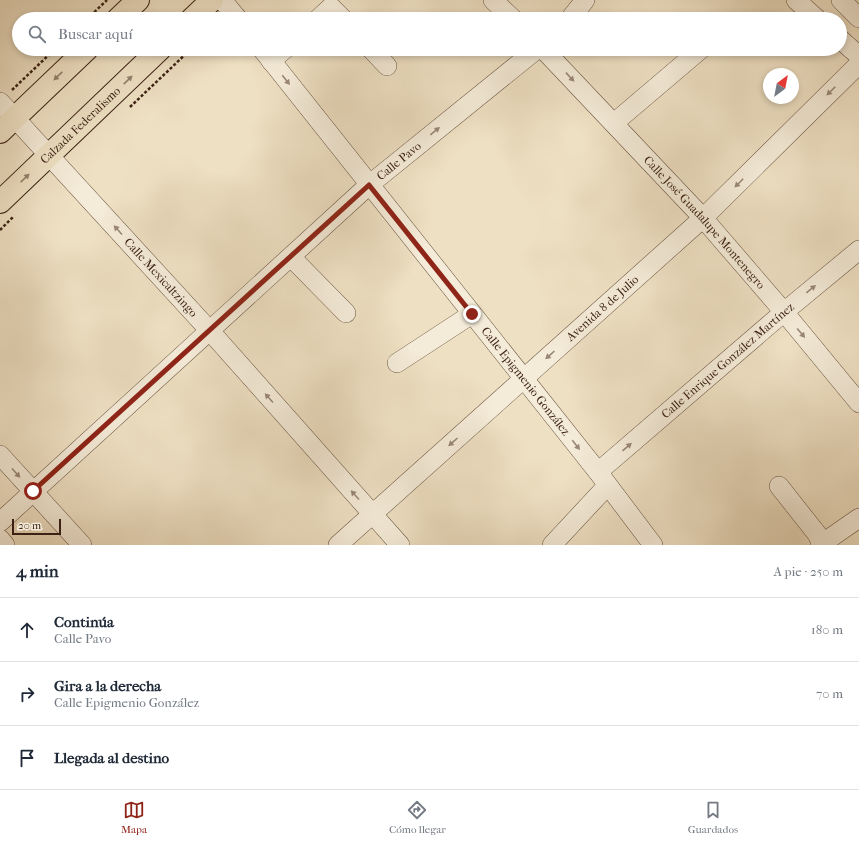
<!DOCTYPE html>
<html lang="es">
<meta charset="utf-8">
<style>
body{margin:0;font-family:"IM FELL French Canon",serif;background:#f2f2f3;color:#1f2937}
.compass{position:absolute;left:763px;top:68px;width:36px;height:36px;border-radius:50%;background:#fff;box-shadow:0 2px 6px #0003;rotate:32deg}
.scale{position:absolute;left:12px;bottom:10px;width:49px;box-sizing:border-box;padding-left:4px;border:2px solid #3c2215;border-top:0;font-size:11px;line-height:14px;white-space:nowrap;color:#3c2215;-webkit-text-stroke:3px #f4ebd8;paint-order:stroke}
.stop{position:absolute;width:12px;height:12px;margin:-9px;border:3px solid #8f2418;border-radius:50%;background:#fff}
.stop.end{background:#8f2418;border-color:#fff;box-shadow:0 1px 4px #0008}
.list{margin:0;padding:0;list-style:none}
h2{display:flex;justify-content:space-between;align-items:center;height:52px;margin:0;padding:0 16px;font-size:17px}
h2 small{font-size:13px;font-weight:400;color:#747a83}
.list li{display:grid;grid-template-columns:26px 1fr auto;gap:12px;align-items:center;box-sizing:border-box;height:64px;padding:0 16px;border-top:1px solid #e0e1e3}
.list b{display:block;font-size:15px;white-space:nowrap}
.list p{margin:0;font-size:13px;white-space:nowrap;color:#747a83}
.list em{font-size:13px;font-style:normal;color:#747a83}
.icon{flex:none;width:22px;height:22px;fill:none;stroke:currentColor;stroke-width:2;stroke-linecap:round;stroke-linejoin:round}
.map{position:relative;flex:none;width:859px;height:545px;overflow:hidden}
.search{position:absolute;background:#fff;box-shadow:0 2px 6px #0003;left:12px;right:12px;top:12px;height:44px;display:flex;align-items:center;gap:10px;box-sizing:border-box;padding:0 14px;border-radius:22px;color:#747a83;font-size:15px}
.sheet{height:244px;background:#fff}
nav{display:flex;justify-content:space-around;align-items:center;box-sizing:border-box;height:56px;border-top:1px solid #e0e1e3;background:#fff;font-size:11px;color:#747a83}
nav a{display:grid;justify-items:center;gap:2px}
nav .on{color:#8f2418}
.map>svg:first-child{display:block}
</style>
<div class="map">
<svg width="859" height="545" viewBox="0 0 859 545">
<rect width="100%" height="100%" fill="#eee0c3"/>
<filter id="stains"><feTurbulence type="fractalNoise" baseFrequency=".005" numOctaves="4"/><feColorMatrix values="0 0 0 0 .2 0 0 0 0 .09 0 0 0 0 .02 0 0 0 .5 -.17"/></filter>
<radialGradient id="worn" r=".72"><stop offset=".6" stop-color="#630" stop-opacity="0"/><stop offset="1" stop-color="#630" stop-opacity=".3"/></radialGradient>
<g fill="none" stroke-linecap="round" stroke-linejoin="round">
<g stroke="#685240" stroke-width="20">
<g id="minor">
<polyline points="222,0 238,19"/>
<polyline points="493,0 513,19"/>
<polyline points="796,0 817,19"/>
<polyline points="841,0 859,18"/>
<polyline points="318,19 331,7 343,19"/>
<polyline points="570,19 585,0"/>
<polyline points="840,39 859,56"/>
<path id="s1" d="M 262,49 L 598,472 L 653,545"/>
<polyline points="371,49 387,66"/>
<path id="s2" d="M 543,49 L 703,218 L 784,312 L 859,403"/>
<polyline points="271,61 285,49"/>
<path id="s3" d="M 0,102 L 210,331 L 400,545"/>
<polyline points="614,123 701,49"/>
<polyline points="291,257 346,313"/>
<polyline points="397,363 472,314"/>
<polyline points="0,455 82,545"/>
<path id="s4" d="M 598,472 L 784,312 L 859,250"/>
<polyline points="779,486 817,534 822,544"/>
<path id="s5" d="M 0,522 L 369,185 L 537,49"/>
<polyline points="0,539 5,545"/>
<path id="s6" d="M 338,545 L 703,218 L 859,64"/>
<polyline points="552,545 607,486"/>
<polyline points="820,545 859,518"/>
</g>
</g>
<g stroke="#3c2215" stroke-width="24">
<g id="major">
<polyline points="118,19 138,0"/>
<polyline points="192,19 212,0"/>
<polyline points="0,132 87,49"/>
<path id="s7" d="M 0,202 L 160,49"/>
</g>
</g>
<g stroke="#3c2215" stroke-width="2.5" stroke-dasharray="3 2" stroke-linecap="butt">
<polyline points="87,19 107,0"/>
<polyline points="12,90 55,49"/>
<polyline points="130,107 191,49"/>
<polyline points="0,230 13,217"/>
</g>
<use href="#minor" stroke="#f4ebd8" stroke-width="19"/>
<use href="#major" stroke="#eee0c3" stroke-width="22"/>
</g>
<defs><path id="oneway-solid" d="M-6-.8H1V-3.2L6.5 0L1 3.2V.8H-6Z"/></defs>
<g fill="#95816c">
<use href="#oneway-solid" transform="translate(58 76) rotate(136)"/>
<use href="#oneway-solid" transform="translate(128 80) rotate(-44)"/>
<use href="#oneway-solid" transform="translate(25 178) rotate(-44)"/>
</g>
<g fill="#988676">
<use href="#oneway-solid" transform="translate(570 77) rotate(47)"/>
<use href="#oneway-solid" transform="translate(286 80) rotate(52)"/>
<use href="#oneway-solid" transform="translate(831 91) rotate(135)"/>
<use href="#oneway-solid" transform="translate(435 131) rotate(-39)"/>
<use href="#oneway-solid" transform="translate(739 183) rotate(135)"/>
<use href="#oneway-solid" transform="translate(118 230) rotate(-132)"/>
<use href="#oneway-solid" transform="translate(811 289) rotate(-39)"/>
<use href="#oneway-solid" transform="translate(801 333) rotate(50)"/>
<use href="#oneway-solid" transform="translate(550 355) rotate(138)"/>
<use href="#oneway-solid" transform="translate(269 398) rotate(-132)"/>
<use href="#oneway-solid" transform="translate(453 442) rotate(138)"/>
<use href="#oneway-solid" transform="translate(576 445) rotate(52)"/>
<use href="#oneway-solid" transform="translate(627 447) rotate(-41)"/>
<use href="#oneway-solid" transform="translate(16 473) rotate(48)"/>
<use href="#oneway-solid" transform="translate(355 495) rotate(-132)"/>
</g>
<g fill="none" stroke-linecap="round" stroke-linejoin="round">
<polyline stroke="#8f2418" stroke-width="5" points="33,491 369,185 472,314"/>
</g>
<g text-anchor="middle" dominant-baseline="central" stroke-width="3" stroke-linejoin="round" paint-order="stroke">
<g font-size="12" fill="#3c2215" stroke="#f4ebd8">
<text stroke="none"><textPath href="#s7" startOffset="111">Calzada Federalismo</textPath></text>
<text stroke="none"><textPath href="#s5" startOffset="538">Calle Pavo</textPath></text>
<text stroke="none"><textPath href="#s2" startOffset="237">Calle José Guadalupe Montenegro</textPath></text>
<text stroke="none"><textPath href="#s3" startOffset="238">Calle Mexicaltzingo</textPath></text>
<text stroke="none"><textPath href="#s6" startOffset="355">Avenida 8 de Julio</textPath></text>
<text stroke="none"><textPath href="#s4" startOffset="171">Calle Enrique González Martínez</textPath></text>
<text stroke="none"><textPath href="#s1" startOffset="424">Calle Epigmenio González</textPath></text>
</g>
</g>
<rect width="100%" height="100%" filter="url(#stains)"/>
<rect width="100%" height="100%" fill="url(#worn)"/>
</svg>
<svg class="compass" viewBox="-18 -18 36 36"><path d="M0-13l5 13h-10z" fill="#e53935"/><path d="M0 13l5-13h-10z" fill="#747a83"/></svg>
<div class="scale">20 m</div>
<div class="stop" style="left:33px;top:491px"></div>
<div class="stop end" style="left:472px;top:314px"></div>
<div class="search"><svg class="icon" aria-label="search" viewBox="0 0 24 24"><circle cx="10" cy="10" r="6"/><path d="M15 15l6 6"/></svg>Buscar aquí</div>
</div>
<section class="sheet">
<h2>4 min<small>A pie · 250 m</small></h2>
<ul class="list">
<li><svg class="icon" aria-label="ahead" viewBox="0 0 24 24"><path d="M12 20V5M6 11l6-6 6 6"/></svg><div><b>Continúa</b><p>Calle Pavo</p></div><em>180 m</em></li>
<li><svg class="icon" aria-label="right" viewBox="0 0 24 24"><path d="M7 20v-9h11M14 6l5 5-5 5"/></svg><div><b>Gira a la derecha</b><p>Calle Epigmenio González</p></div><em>70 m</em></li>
<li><svg class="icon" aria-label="arrive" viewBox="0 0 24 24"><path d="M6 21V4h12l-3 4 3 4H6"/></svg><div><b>Llegada al destino</b></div></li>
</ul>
</section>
<nav>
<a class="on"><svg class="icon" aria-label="map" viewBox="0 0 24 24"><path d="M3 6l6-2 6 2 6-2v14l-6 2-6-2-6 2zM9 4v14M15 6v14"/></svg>Mapa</a>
<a><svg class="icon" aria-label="directions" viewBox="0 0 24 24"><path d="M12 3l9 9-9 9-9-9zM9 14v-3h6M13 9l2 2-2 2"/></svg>Cómo llegar</a>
<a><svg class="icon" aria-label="saved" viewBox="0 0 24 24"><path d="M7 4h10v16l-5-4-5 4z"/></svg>Guardados</a>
</nav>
